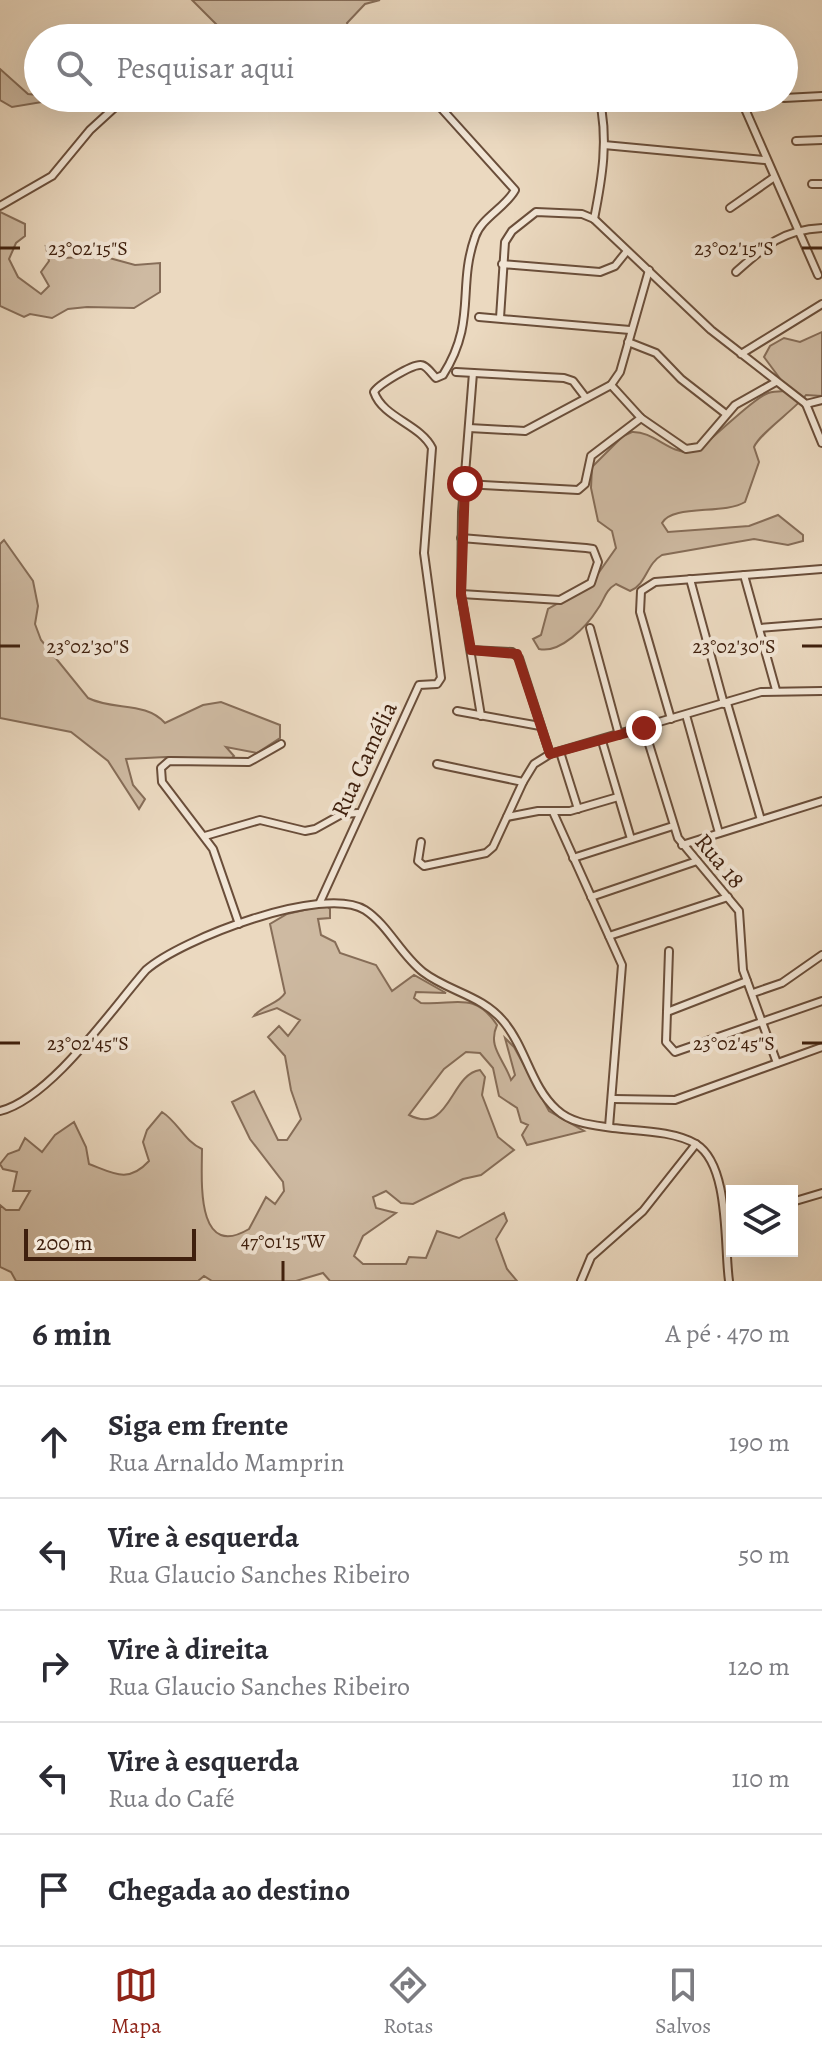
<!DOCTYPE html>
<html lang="pt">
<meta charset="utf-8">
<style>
body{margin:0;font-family:Alegreya,serif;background:#f7f7f7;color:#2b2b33}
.controls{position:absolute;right:24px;bottom:24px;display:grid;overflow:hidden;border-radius:0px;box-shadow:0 8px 32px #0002}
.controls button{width:72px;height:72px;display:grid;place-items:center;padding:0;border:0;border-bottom:2px solid #e1e1e2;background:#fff;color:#2b2b33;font:40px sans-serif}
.scale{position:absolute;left:24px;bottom:20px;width:172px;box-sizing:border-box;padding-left:8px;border:4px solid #3f200e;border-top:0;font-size:22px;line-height:28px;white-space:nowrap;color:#3f200e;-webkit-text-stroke:6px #f2e6d6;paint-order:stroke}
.stop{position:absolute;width:24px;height:24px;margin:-18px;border:6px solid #8f2418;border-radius:50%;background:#fff}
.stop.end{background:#8f2418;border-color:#fff;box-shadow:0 2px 8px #0008}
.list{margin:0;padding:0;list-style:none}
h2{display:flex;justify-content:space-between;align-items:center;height:104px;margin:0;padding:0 32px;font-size:34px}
h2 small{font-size:26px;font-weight:400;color:#7c7c81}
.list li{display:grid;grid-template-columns:52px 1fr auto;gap:24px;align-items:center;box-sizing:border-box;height:112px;padding:0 32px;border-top:2px solid #e1e1e2}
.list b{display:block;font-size:30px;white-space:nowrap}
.list p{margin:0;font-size:26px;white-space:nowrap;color:#7c7c81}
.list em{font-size:26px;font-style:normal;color:#7c7c81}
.icon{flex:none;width:44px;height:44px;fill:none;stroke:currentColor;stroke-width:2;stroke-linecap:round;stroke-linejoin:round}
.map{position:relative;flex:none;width:822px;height:1281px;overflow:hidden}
.search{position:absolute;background:#fff;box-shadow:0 8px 32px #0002;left:24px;right:24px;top:24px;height:88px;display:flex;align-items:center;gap:20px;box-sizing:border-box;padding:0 28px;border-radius:44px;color:#7c7c81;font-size:30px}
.sheet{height:664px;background:#fff}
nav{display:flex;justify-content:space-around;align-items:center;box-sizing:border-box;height:112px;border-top:2px solid #e1e1e2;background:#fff;font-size:22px;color:#7c7c81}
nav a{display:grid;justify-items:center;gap:4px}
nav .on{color:#8f2418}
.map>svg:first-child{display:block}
</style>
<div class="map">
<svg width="822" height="1281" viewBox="0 0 822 1281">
<rect width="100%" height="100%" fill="#ebd9c0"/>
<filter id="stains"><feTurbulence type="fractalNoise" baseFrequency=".0025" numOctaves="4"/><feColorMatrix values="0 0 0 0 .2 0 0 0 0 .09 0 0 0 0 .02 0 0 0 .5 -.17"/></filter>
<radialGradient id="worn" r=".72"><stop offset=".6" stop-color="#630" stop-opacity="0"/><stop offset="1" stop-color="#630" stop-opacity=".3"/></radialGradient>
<g fill="#cebaa2" stroke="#866d58" stroke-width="2">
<polygon points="192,0 380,0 365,4 347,23 352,38 221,38 219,27"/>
<polygon points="0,69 28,94 38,95 38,98 66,98 12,107 0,100"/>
<polygon points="0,212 25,224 25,236 16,243 9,259 18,277 41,294 49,286 41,272 49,261 46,247 63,258 102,256 135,265 160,263 160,292 134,308 87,307 68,309 52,318 30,314 24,317 0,306"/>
<path d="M 822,332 L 822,396 L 806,395 C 794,410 760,433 754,447 L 759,462 L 745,502 C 724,515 672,504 662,523 L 668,532 L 749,526 L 778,515 L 803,535 L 803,541 L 788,545 L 754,539 L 662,555 C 646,564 647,584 630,591 L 616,584 C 604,591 605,600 597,610 C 587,626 560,654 539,649 L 533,639 L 541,635 L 548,609 L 590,585 L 616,548 L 612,531 L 598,521 L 591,488 L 592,467 L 623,436 L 632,432 C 654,431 669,454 691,452 C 704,450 746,403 766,394 C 772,391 778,392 784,391 L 784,384 L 764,357 L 770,346 L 784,338 L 800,342 Z"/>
<path d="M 4,540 L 33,581 L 38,606 L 35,624 L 41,640 L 88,698 C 114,711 145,701 165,723 L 203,705 L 221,702 L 280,725 L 280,738 L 257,753 L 226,747 L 234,756 L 230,760 L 166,757 L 126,759 L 133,785 L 145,799 L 139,809 L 108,761 L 71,732 L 0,718 L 0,544 Z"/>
<path d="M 326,905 L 330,909 L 330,918 L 318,919 L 321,935 L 335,942 L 340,953 L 376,965 L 392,991 L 414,975 L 446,993 L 416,992 L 414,998 L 421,1003 C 454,1006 474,990 497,1025 C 487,1047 504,1059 511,1080 L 515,1075 L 505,1038 L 514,1047 L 549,1111 L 584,1131 L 527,1145 L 522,1135 L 528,1125 L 521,1122 L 517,1108 L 499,1096 L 493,1068 L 480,1053 L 466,1052 L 444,1069 L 409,1115 C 450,1136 450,1074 480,1070 L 485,1077 L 482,1095 L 498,1137 L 514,1150 L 481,1175 L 463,1179 L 413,1204 L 401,1203 L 386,1191 L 373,1197 L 376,1208 L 396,1213 L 363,1236 L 354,1256 L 363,1264 L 406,1264 L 409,1257 L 426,1258 L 437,1231 L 459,1238 L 504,1213 L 507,1221 L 496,1239 L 507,1269 L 517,1281 L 330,1281 L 323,1273 L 296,1281 L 212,1281 L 204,1276 L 198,1281 L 16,1281 L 11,1272 L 0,1267 L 0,1205 L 6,1210 L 19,1210 L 30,1191 L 13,1191 L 17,1172 L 3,1169 L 0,1164 L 8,1154 L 19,1150 L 25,1138 L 42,1152 L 55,1135 L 74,1122 L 86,1147 L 89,1164 C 113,1173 128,1184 149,1161 L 143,1142 L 147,1130 L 162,1112 C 178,1122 185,1142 202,1149 C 202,1178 195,1261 249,1229 L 266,1197 L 275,1204 L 284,1191 L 283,1182 L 250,1139 L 232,1102 L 254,1091 L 278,1140 L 287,1140 L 301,1119 L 291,1090 L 285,1056 L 268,1037 L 279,1026 L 288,1036 L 300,1020 L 277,1008 L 254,1016 C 262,1005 279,1004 285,993 L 270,924 L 287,914 Z"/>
</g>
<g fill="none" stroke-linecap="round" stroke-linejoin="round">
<g stroke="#6a4e3a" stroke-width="10">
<g id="street">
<polyline points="486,38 547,30 561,38"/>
<polyline points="698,98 742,102 778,98"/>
<polyline points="784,98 822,96"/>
<polyline points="742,102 818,275"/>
<polyline points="796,141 822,140"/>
<polyline points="604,145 765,160"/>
<polyline points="812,184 822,184"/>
<polyline points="0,206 52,176 90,130 125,98"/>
<polyline points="730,208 773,178"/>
<path d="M 594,219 C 602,179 609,138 599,98"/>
<polyline points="502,264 600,272 615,266 627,251"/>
<path d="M 736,272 C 765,246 782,230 822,228"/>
<polyline points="479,317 630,330"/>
<polyline points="500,318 505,242 512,231 536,212 582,214 594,219 711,330 806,404 822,400"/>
<polyline points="628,342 656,353 681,379 726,414"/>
<polyline points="741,354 822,304"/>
<polyline points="456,372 564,378 573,381 586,398"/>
<polyline points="473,373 462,512 461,594 481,716"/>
<polyline points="611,385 641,418 686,449 699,447 735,405 776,382"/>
<polyline points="806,404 822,443"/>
<polyline points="469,428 525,431 611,385 620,372 649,270"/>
<polyline points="465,484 578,490 585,484 591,456 641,418"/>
<polyline points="461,538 586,548 593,549 598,562 591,583 560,600 461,594"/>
<polyline points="744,575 776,690"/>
<polyline points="690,579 724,704"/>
<polyline points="590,628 619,735"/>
<polyline points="760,628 822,623"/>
<polyline points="471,650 512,652 519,658 550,754"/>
<polyline points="727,703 761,820"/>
<polyline points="457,711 540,726"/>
<polyline points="686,715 719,833"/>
<polyline points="671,719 640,612 641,591 655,582 822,569"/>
<polyline points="644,728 678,838 739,911 743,970 777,1063"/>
<polyline points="602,741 631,839"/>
<polyline points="560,752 578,809"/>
<polyline points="437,764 523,782"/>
<polyline points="553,812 622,965 609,1127"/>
<polyline points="507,817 538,811 570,811 618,797"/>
<polyline points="205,836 260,820 305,831 315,829 342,814 358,813"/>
<polyline points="421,842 418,861 424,866 486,853 493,847 523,782 534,764 550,754 761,692 822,691"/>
<polyline points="682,845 822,801"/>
<polyline points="573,858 673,826"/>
<polyline points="591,897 697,861"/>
<path d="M 320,902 L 419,685 L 437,684 L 441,678 L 424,553 L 432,448 C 420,424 383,418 374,392 C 378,385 412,364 421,365 C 426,365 432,374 436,378 L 443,375 C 477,321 457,288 475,237 C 481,218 505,208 515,190 L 432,98"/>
<polyline points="239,924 213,849 162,782 161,768 169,761 249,762 281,744"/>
<polyline points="609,936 728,897"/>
<polyline points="669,951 666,1042 675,1052 822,1001"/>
<polyline points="753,993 782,983 822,955"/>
<polyline points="667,1012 747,981"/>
<polyline points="614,1099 675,1100 822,1047"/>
<path d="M 0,1111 C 51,1098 111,1010 146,970 C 181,939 324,884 365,910 C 388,925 401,955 423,972 C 449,992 482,995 504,1022 C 526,1048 531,1087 557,1110 C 572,1124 594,1125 613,1128 C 639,1131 674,1131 696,1144 C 730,1165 724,1245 729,1281"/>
<polyline points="792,1202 822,1193"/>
<polyline points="581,1281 591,1257 643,1211 696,1144"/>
</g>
</g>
<use href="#street" stroke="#f2e6d6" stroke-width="6"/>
</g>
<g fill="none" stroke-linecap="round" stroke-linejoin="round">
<polyline stroke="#8f2418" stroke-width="10" points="465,484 461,594 471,650 517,654 550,754 644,728"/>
</g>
<path fill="none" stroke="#3f200e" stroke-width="3" d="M 0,248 L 20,248M 802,248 L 822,248M 0,646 L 20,646M 802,646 L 822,646M 0,1043 L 20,1043M 802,1043 L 822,1043M 283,1261 L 283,1281"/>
<g text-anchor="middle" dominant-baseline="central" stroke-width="8" stroke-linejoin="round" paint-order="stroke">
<g font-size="24" fill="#3f200e" stroke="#f2e6d6">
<text transform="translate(364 759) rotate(-65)">Rua Camélia</text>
<text transform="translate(720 861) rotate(50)">Rua 18</text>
</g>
</g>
<g font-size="20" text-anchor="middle" fill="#3f200e" stroke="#f2e6d6" stroke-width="8" stroke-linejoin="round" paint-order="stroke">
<text x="88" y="255">23°02'15"S</text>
<text x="734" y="255">23°02'15"S</text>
<text x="88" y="653">23°02'30"S</text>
<text x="734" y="653">23°02'30"S</text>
<text x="88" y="1050">23°02'45"S</text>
<text x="734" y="1050">23°02'45"S</text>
<text x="283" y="1248">47°01'15"W</text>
</g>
<rect width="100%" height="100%" filter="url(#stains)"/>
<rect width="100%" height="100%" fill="url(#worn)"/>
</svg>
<div class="controls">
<button><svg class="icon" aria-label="layers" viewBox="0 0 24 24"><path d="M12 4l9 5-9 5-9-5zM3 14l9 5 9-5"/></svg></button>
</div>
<div class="scale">200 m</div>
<div class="stop" style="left:465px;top:484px"></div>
<div class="stop end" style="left:644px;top:728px"></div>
<div class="search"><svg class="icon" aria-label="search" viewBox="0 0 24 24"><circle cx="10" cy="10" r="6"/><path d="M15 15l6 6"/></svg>Pesquisar aqui</div>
</div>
<section class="sheet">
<h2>6 min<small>A pé · 470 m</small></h2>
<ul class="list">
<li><svg class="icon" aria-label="ahead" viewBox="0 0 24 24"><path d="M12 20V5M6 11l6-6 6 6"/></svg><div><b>Siga em frente</b><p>Rua Arnaldo Mamprin</p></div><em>190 m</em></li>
<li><svg class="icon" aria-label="left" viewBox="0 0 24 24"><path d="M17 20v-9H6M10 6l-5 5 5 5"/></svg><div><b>Vire à esquerda</b><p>Rua Glaucio Sanches Ribeiro</p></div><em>50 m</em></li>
<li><svg class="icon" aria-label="right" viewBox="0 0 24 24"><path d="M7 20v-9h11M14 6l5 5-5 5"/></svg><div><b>Vire à direita</b><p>Rua Glaucio Sanches Ribeiro</p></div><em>120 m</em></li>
<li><svg class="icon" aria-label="left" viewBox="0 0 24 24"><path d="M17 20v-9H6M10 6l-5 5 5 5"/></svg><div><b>Vire à esquerda</b><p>Rua do Café</p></div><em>110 m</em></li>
<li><svg class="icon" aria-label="arrive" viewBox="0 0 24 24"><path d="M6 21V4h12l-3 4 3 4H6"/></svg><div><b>Chegada ao destino</b></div></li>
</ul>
</section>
<nav>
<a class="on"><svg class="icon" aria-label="map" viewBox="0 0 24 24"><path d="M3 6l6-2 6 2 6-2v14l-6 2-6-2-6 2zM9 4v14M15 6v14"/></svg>Mapa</a>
<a><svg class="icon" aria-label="directions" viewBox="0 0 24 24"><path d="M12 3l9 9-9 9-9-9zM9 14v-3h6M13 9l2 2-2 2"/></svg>Rotas</a>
<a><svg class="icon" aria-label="saved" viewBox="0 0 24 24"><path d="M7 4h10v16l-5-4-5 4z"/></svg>Salvos</a>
</nav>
